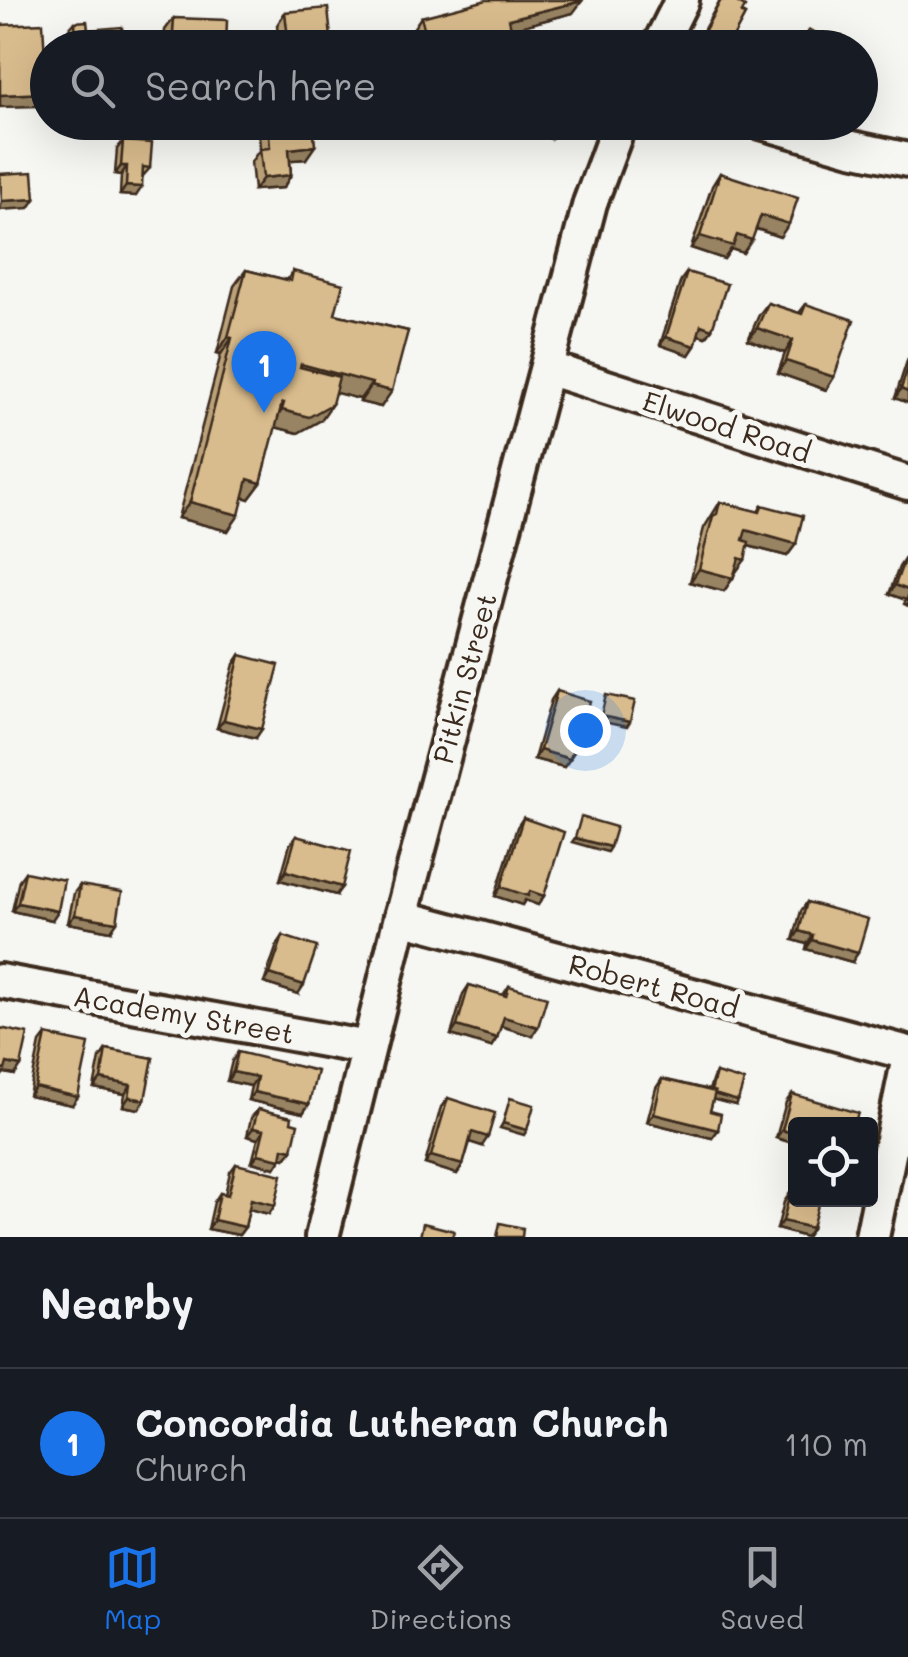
<!DOCTYPE html>
<style>
body{margin:0;font-family:Mali,sans-serif;background:#20242c;color:#f1f3f6}
.controls{position:absolute;right:30px;bottom:30px;display:grid;overflow:hidden;border-radius:10px;box-shadow:0 10px 40px #0002}
.controls button{width:90px;height:90px;display:grid;place-items:center;padding:0;border:0;border-bottom:2px solid #363941;background:#171b24;color:#f1f3f6;font:50px sans-serif}
.you{position:absolute;left:585px;top:730px;width:35px;height:35px;margin:-25px;border:8px solid #fff;border-radius:50%;background:#1a73e8;box-shadow:0 0 0 15px #1a73e833}
.badge{display:grid;place-items:center;width:65px;height:65px;border-radius:50%;background:#1a73e8;color:#fff;font-size:32px;font-weight:700}
.pin{position:absolute;translate:-50% -82px;filter:drop-shadow(0 2px 5px #0008)}
.pin::after{content:'';position:absolute;top:52px;width:35px;height:30px;background:inherit;clip-path:polygon(0 0,100% 0,50% 100%)}
.list{margin:0;padding:0;list-style:none}
h2{display:flex;justify-content:space-between;align-items:center;height:130px;margin:0;padding:0 40px;font-size:42px}
h2 small{font-size:32px;font-weight:400;color:#9ea1a6}
.list li{display:grid;grid-template-columns:65px 1fr auto;gap:30px;align-items:center;box-sizing:border-box;height:150px;padding:0 40px;border-top:2px solid #363941}
.list b{display:block;font-size:38px;white-space:nowrap}
.list p{margin:0;font-size:32px;white-space:nowrap;color:#9ea1a6}
.list em{font-size:32px;font-style:normal;color:#9ea1a6}
.icon{flex:none;width:55px;height:55px;fill:none;stroke:currentColor;stroke-width:2;stroke-linecap:round;stroke-linejoin:round}
.map{position:relative;flex:none;width:908px;height:1237px;overflow:hidden}
.search{position:absolute;background:#171b24;box-shadow:0 10px 40px #0002;left:30px;right:30px;top:30px;height:110px;display:flex;align-items:center;gap:25px;box-sizing:border-box;padding:0 35px;border-radius:55px;color:#9ea1a6;font-size:38px}
.sheet{height:280px;background:#171b24}
nav{display:flex;justify-content:space-around;align-items:center;box-sizing:border-box;height:140px;border-top:2px solid #363941;background:#171b24;font-size:28px;color:#9ea1a6}
nav a{display:grid;justify-items:center;gap:5px}
nav .on{color:#1a73e8}
.map>svg:first-child{display:block}
</style>
<div class="map">
<svg width="908" height="1237" viewBox="0 0 908 1237">
<rect width="100%" height="100%" fill="#f6f6f2"/>
<filter id="ink" filterUnits="userSpaceOnUse"><feTurbulence type="fractalNoise" baseFrequency=".01" numOctaves="2"/><feDisplacementMap in="SourceGraphic" scale="20" xChannelSelector="R" yChannelSelector="G"/><feConvolveMatrix kernelMatrix="1 2 1 2 8 2 1 2 1" color-interpolation-filters="sRGB"/></filter>
<g filter="url(#ink)">
<g fill="none" stroke-linecap="round" stroke-linejoin="round">
<g stroke="#3b2a1e" stroke-width="40">
<g id="street">
<polyline points="658,48 682,0"/>
<polyline points="761,122 852,148 908,160"/>
<polyline points="547,368 908,483"/>
<polyline points="401,917 908,1053"/>
<polyline points="0,981 368,1048"/>
<polyline points="322,1237 401,917 564,302 590,203 620,122"/>
<polyline points="872,1237 908,1062"/>
</g>
</g>
<use href="#street" stroke="#f6f6f2" stroke-width="32"/>
</g>
<g fill="#bba279" stroke="#3b2a1e" stroke-width="2.5">
<polygon points="720,0 745,15 727,48 711,48 698,40"/>
<polygon points="285,12 332,48 279,48 277,25"/>
<polygon points="573,13 511,29 512,33 503,45 494,48 417,48 413,29 421,17"/>
<polygon points="174,18 226,48 164,48 165,30"/>
<polygon points="75,22 88,30 124,48 70,48 68,30"/>
<polygon points="258,122 313,122 306,159 290,160 291,175 283,188 254,190 251,162 260,149"/>
<polygon points="519,122 561,122 551,139"/>
<polygon points="123,141 150,168 143,176 136,196 120,195 121,175 115,174 117,149"/>
<polygon points="720,173 780,237 756,229 743,253 731,249 724,259 691,248 712,186"/>
<polygon points="246,270 287,280 293,271 335,314 408,331 381,407 360,402 360,399 335,392 321,420 298,433 275,427 261,483 249,499 244,497 228,531 178,518 221,354 217,353 234,286"/>
<polygon points="687,272 712,329 706,337 698,335 695,346 689,355 660,345 681,280"/>
<polygon points="768,303 799,313 806,304 834,377 826,390 778,373 785,353 748,340 759,315"/>
<polygon points="908,358 908,403 895,398"/>
<polygon points="720,502 758,512 762,505 796,544 787,556 748,546 733,578 724,591 690,582 704,528"/>
<polygon points="905,558 908,560 908,606 904,604 906,600 889,594 899,567"/>
<polygon points="240,655 256,738 217,728 234,664"/>
<polygon points="557,691 576,749 564,767 534,759 551,700"/>
<polygon points="523,818 544,896 538,905 525,900 522,905 495,896 517,827"/>
<polygon points="296,836 336,895 280,880 290,844"/>
<polygon points="25,872 52,920 12,911 19,880"/>
<polygon points="80,885 111,931 68,923 74,893"/>
<polygon points="807,902 852,962 806,949 807,944 793,940 801,911"/>
<polygon points="283,936 298,994 264,983 277,945"/>
<polygon points="469,985 503,995 509,986 532,1036 501,1026 497,1038 491,1047 451,1035 463,994"/>
<polygon points="46,1035 72,1105 29,1096 40,1043"/>
<polygon points="106,1049 153,1058 139,1109 123,1106 125,1094 94,1088 100,1058"/>
<polygon points="238,1052 309,1104 303,1113 248,1100 251,1086 227,1081 232,1061"/>
<polygon points="716,1073 735,1105 713,1099 710,1111 718,1130 712,1138 647,1122 656,1088 662,1079 709,1090 713,1078"/>
<polygon points="792,1094 796,1124 796,1144 776,1138 786,1102"/>
<polygon points="448,1098 482,1146 470,1142 463,1165 457,1174 425,1164 441,1107"/>
<polygon points="258,1109 291,1122 292,1150 286,1158 281,1157 275,1168 252,1162 258,1139 247,1136 251,1118"/>
<polygon points="236,1164 275,1205 269,1214 249,1209 245,1227 239,1235 208,1229 214,1202 220,1193 225,1194 230,1172"/>
<polygon points="790,1193 812,1228 806,1237 777,1229 784,1202"/>
</g>
<g fill="#988463" stroke="#3b2a1e" stroke-width="2.5">
<polygon points="582,1 573,13 500,32 509,19"/>
<polygon points="512,33 503,45 494,48 453,48"/>
<polygon points="47,93 38,106 0,107 0,95"/>
<polygon points="315,146 306,159 280,161 289,149"/>
<polygon points="121,166 127,166 121,175 115,174"/>
<polygon points="291,175 283,188 254,190 263,178"/>
<polygon points="126,186 142,187 136,196 120,195"/>
<polygon points="35,199 29,208 0,210 2,201"/>
<polygon points="761,215 789,224 780,237 752,227"/>
<polygon points="737,235 752,240 743,253 731,249 724,259 691,248 700,236"/>
<polygon points="701,325 712,329 706,337 695,334"/>
<polygon points="757,328 793,340 785,353 748,340"/>
<polygon points="228,337 232,338 221,354 217,353"/>
<polygon points="666,337 695,346 689,355 660,345"/>
<polygon points="786,361 834,377 826,390 778,373"/>
<polygon points="301,364 372,383 360,399 289,381"/>
<polygon points="371,386 392,391 381,407 360,402"/>
<polygon points="901,389 908,392 908,403 895,398"/>
<polygon points="332,404 321,420 298,433 271,426 282,410"/>
<polygon points="248,479 261,483 249,499 237,495"/>
<polygon points="190,502 239,515 228,531 178,518"/>
<polygon points="746,530 796,544 787,556 737,543"/>
<polygon points="739,558 745,560 736,572 730,570"/>
<polygon points="699,569 733,578 724,591 690,582"/>
<polygon points="895,585 908,590 908,597 906,600 889,594"/>
<polygon points="601,716 630,722 627,727 598,721"/>
<polygon points="224,720 262,729 256,738 217,728"/>
<polygon points="540,750 570,759 564,767 534,759"/>
<polygon points="575,838 610,847 607,852 572,842"/>
<polygon points="286,871 342,887 336,895 280,880"/>
<polygon points="501,887 530,891 544,896 538,905 525,900 522,905 495,896"/>
<polygon points="18,903 58,911 52,920 12,911"/>
<polygon points="75,915 117,922 111,931 68,923"/>
<polygon points="799,931 813,935 807,944 793,940"/>
<polygon points="812,940 858,953 852,962 806,949"/>
<polygon points="270,974 304,985 298,994 264,983"/>
<polygon points="504,1017 538,1027 532,1036 498,1025"/>
<polygon points="457,1026 497,1038 491,1047 451,1035"/>
<polygon points="7,1063 21,1066 15,1075 4,1073 0,1078 0,1069"/>
<polygon points="233,1072 257,1077 251,1086 227,1081"/>
<polygon points="101,1079 131,1085 125,1094 94,1088"/>
<polygon points="35,1087 78,1097 72,1105 29,1096"/>
<polygon points="254,1092 309,1104 303,1113 248,1100"/>
<polygon points="710,1093 738,1101 735,1105 707,1098"/>
<polygon points="129,1097 145,1100 139,1109 123,1106"/>
<polygon points="654,1114 718,1130 712,1138 647,1122"/>
<polygon points="503,1123 527,1130 524,1135 500,1128"/>
<polygon points="253,1128 264,1130 258,1139 247,1136"/>
<polygon points="782,1130 796,1134 796,1144 776,1138"/>
<polygon points="472,1132 488,1137 482,1146 466,1141"/>
<polygon points="283,1148 292,1150 286,1158 277,1156"/>
<polygon points="258,1154 281,1159 275,1168 252,1162"/>
<polygon points="431,1156 463,1165 457,1174 425,1164"/>
<polygon points="251,1199 275,1205 269,1214 245,1208"/>
<polygon points="214,1220 245,1227 239,1235 208,1229"/>
<polygon points="783,1221 812,1228 806,1237 777,1229"/>
</g>
<g fill="#d9bc8d" stroke="#3b2a1e" stroke-width="2.5">
<polygon points="487,0 582,0 582,1 509,19 512,33 453,48 430,48 421,17"/>
<polygon points="721,0 733,0 745,7 741,14 745,15 729,45 704,32"/>
<polygon points="328,8 332,48 289,48 285,12"/>
<polygon points="174,18 227,20 226,48 172,48"/>
<polygon points="87,21 88,30 122,27 124,48 77,48 75,22"/>
<polygon points="43,23 47,93 0,95 0,25"/>
<polygon points="809,30 834,40 831,48 801,48"/>
<polygon points="268,122 313,122 315,146 289,149 291,175 263,178 260,149 270,148"/>
<polygon points="542,122 561,122 557,130"/>
<polygon points="123,141 152,143 150,168 143,167 142,187 126,186 127,166 121,166"/>
<polygon points="33,172 35,199 2,201 0,174"/>
<polygon points="720,173 798,198 789,224 761,215 752,240 737,235 733,246 700,236"/>
<polygon points="246,270 291,281 293,271 343,284 335,314 408,331 392,391 371,386 372,383 301,364 300,367 339,377 332,404 309,417 282,410 284,403 282,403 261,483 248,479 239,515 190,502 232,338 228,337"/>
<polygon points="687,272 727,284 712,329 701,325 695,346 666,337"/>
<polygon points="768,303 802,314 806,304 854,320 834,377 786,361 793,340 757,328"/>
<polygon points="908,367 908,392 901,389"/>
<polygon points="720,502 760,512 762,505 803,516 796,544 746,530 743,540 749,542 745,560 739,558 733,578 699,569 713,516 717,514"/>
<polygon points="905,558 908,560 908,590 895,585"/>
<polygon points="240,655 279,665 262,729 224,720"/>
<polygon points="557,691 590,701 576,749 573,748 570,759 540,750"/>
<polygon points="606,695 635,701 630,722 601,716"/>
<polygon points="581,817 616,827 610,847 575,838"/>
<polygon points="523,818 564,832 544,896 530,891 528,896 501,887"/>
<polygon points="296,836 351,851 342,887 286,871"/>
<polygon points="25,872 64,880 58,911 18,903"/>
<polygon points="80,885 122,892 117,922 75,915"/>
<polygon points="807,902 868,919 858,953 812,940 813,935 799,931"/>
<polygon points="283,936 317,947 304,985 270,974"/>
<polygon points="469,985 506,996 509,986 547,997 538,1027 504,1017 497,1038 457,1026"/>
<polygon points="0,1028 28,1034 21,1066 7,1063 5,1070 0,1069"/>
<polygon points="46,1035 89,1044 78,1097 35,1087"/>
<polygon points="106,1049 153,1058 145,1100 129,1097 131,1085 101,1079"/>
<polygon points="238,1052 317,1071 309,1104 254,1092 257,1077 233,1072"/>
<polygon points="716,1073 744,1081 738,1101 714,1094 715,1092 711,1091"/>
<polygon points="662,1079 715,1092 710,1111 721,1114 718,1130 654,1114"/>
<polygon points="792,1094 858,1113 854,1124 796,1124 796,1134 782,1130"/>
<polygon points="448,1098 495,1113 488,1137 472,1132 463,1165 431,1156"/>
<polygon points="510,1098 534,1105 527,1130 503,1123"/>
<polygon points="258,1109 292,1117 291,1122 298,1124 292,1150 283,1148 281,1159 258,1154 264,1130 253,1128"/>
<polygon points="236,1164 282,1175 275,1205 251,1199 245,1227 214,1220 220,1193 228,1195"/>
<polygon points="790,1193 796,1194 796,1200 819,1201 812,1228 783,1221"/>
<polygon points="423,1223 454,1231 452,1237 420,1237"/>
<polygon points="500,1223 523,1228 522,1237 497,1237"/>
</g>
</g>
<g text-anchor="middle" dominant-baseline="central" stroke-width="10" stroke-linejoin="round" paint-order="stroke">
<g font-size="28" fill="#3b2a1e" stroke="#f6f6f2">
<text transform="translate(727 426) rotate(18)">Elwood Road</text>
<text transform="translate(464 678) rotate(-75)">Pitkin Street</text>
<text transform="translate(654 985) rotate(15)">Robert Road</text>
<text transform="translate(184 1014) rotate(10)">Academy Street</text>
</g>
</g>
</svg>
<div class="controls">
<button><svg class="icon" aria-label="locate" viewBox="0 0 24 24"><circle cx="12" cy="12" r="6"/><path d="M12 2v4M12 18v4M2 12h4M18 12h4"/></svg></button>
</div>
<div class="you"></div>
<div class="pin badge" style="left:264px;top:413px">1</div>
<div class="search"><svg class="icon" aria-label="search" viewBox="0 0 24 24"><circle cx="10" cy="10" r="6"/><path d="M15 15l6 6"/></svg>Search here</div>
</div>
<section class="sheet">
<h2>Nearby<small></small></h2>
<ul class="list">
<li><span class="badge">1</span><div><b>Concordia Lutheran Church</b><p>Church</p></div><em>110 m</em></li>
</ul>
</section>
<nav>
<a class="on"><svg class="icon" aria-label="map" viewBox="0 0 24 24"><path d="M3 6l6-2 6 2 6-2v14l-6 2-6-2-6 2zM9 4v14M15 6v14"/></svg>Map</a>
<a><svg class="icon" aria-label="directions" viewBox="0 0 24 24"><path d="M12 3l9 9-9 9-9-9zM9 14v-3h6M13 9l2 2-2 2"/></svg>Directions</a>
<a><svg class="icon" aria-label="saved" viewBox="0 0 24 24"><path d="M7 4h10v16l-5-4-5 4z"/></svg>Saved</a>
</nav>
